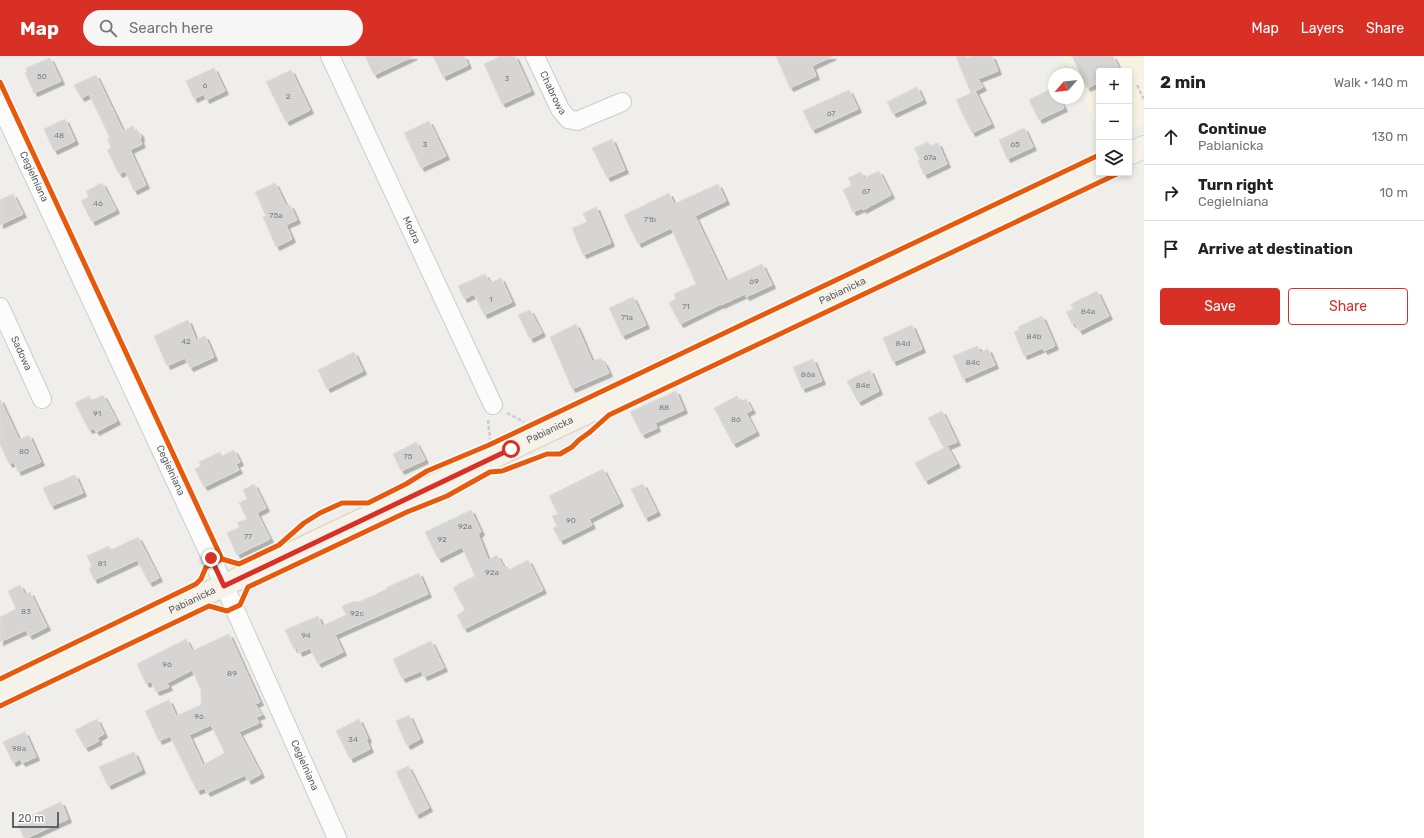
<!DOCTYPE html>
<meta charset="utf-8">
<style>
body{margin:0;font-family:Rubik,sans-serif;background:#f6f6f6;color:#222}
.controls{position:absolute;right:12px;top:12px;display:grid;overflow:hidden;border-radius:4px;box-shadow:0 2px 6px #0003}
.controls button{width:36px;height:36px;display:grid;place-items:center;padding:0;border:0;border-bottom:1px solid #e0e0e0;background:#fff;color:#222;font:20px sans-serif}
.compass{position:absolute;left:1048px;top:12px;width:36px;height:36px;border-radius:50%;background:#fff;box-shadow:0 2px 6px #0003;rotate:242deg}
.scale{position:absolute;left:12px;bottom:10px;width:47px;box-sizing:border-box;padding-left:4px;border:2px solid #5f6368;border-top:0;font-size:11px;line-height:14px;white-space:nowrap;color:#5f6368;-webkit-text-stroke:3px #fff;paint-order:stroke}
.stop{position:absolute;width:12px;height:12px;margin:-9px;border:3px solid #d93025;border-radius:50%;background:#fff}
.stop.end{background:#d93025;border-color:#fff;box-shadow:0 1px 4px #0008}
.list{margin:0;padding:0;list-style:none}
h2{display:flex;justify-content:space-between;align-items:center;height:52px;margin:0;padding:0 16px;font-size:17px}
h2 small{font-size:13px;font-weight:400;color:#767676}
.list li{display:grid;grid-template-columns:26px 1fr auto;gap:12px;align-items:center;box-sizing:border-box;height:56px;padding:0 16px;border-top:1px solid #e0e0e0}
.list b{display:block;font-size:15px;white-space:nowrap}
.list p{margin:0;font-size:13px;white-space:nowrap;color:#767676}
.list em{font-size:13px;font-style:normal;color:#767676}
.actions{display:flex;gap:8px;padding:12px 16px}
.actions a{flex:1;padding:9px 0;border:1px solid #d93025;border-radius:4px;text-align:center;font-size:14px;color:#d93025}
.actions .main{background:#d93025;color:#fff}
.icon{flex:none;width:22px;height:22px;fill:none;stroke:currentColor;stroke-width:2;stroke-linecap:round;stroke-linejoin:round}
.map{position:relative;flex:none;width:1144px;height:782px;overflow:hidden}
header{display:flex;align-items:center;gap:24px;box-sizing:border-box;height:56px;padding:0 20px;background:#d93025;color:#fff}
header strong{font-size:19px}
nav{display:flex;gap:22px;margin-inline-start:auto;font-size:14px}
.search{width:280px;height:36px;background:#f6f6f6;display:flex;align-items:center;gap:10px;box-sizing:border-box;padding:0 14px;border-radius:22px;color:#767676;font-size:15px}
main{display:flex}
aside{flex:1;background:#fff}
.map>svg:first-child{display:block}
</style>
<header>
<strong>Map</strong>
<div class="search"><svg class="icon" aria-label="search" viewBox="0 0 24 24"><circle cx="10" cy="10" r="6"/><path d="M15 15l6 6"/></svg>Search here</div>
<nav><a>Map</a><a>Layers</a><a>Share</a></nav>
</header>
<main>
<div class="map">
<svg width="1144" height="782" viewBox="0 0 1144 782">
<defs>
<filter id="shadow"><feDropShadow dx="3.5" dy="3.5" stdDeviation="0" flood-color="#0004"/></filter>
</defs>
<rect width="100%" height="100%" fill="#efeeea"/>
<polygon fill="#f7f3e4" points="1063,0 1144,0 1144,67 1129,74 1129,15 1099,15 1099,75 1078,31 1078,18 1072,18"/>
<g fill="#d6d5d3" stroke="#deddd9" fill-rule="evenodd" filter="url(#shadow)">
<polygon points="365,0 414,0 374,19"/>
<polygon points="433,0 464,0 468,9 443,21"/>
<polygon points="501,0 515,0 531,35 502,48 484,8"/>
<polygon points="776,0 833,0 812,10 816,20 790,32"/>
<polygon points="959,0 966,0 967,2 973,0 992,0 998,15 978,23 983,31 975,35 991,68 972,77 956,44 971,37 956,1"/>
<polygon points="1072,0 1113,0 1120,15 1099,15 1099,26 1087,32"/>
<polygon points="50,2 61,25 34,37 25,17 27,16 26,12"/>
<polygon points="214,12 225,35 206,44 204,38 194,43 186,25"/>
<polygon points="291,14 310,54 286,66 266,26"/>
<polygon points="96,19 123,75 133,70 135,74 139,76 141,80 140,84 142,88 130,94 146,129 134,135 125,115 119,118 107,94 111,92 107,83 110,82 89,38 81,42 74,29"/>
<polygon points="917,31 923,44 893,58 887,46"/>
<polygon points="1054,31 1054,42 1059,42 1064,52 1039,64 1029,44"/>
<polygon points="849,34 858,53 812,74 803,55"/>
<polygon points="65,63 75,85 54,95 44,73"/>
<polygon points="429,65 446,100 421,112 404,77"/>
<polygon points="1024,72 1033,91 1007,103 999,84"/>
<polygon points="612,83 625,114 607,122 592,92"/>
<polygon points="928,86 930,90 938,87 947,108 924,119 918,105 920,104 914,92"/>
<polygon points="879,115 891,139 863,154 862,152 853,156 843,134 852,129 848,122 861,116 864,122"/>
<polygon points="102,127 116,154 92,166 81,145 89,141 86,135"/>
<polygon points="275,127 286,150 290,149 297,164 286,169 292,183 276,191 263,161 266,160 255,136"/>
<polygon points="718,128 726,145 695,160 726,225 762,208 772,229 746,241 745,238 721,249 721,248 680,268 669,247 676,243 674,238 696,228 671,172 638,188 624,159 669,137 674,148"/>
<polygon points="13,138 23,158 0,169 0,144"/>
<polygon points="596,151 611,187 583,199 572,172 587,166 583,157"/>
<polygon points="485,218 490,227 501,222 512,246 484,259 474,238 464,243 458,230"/>
<polygon points="1097,235 1109,260 1079,275 1075,267 1072,268 1066,256 1073,253 1071,248"/>
<polygon points="633,241 646,269 622,280 609,252"/>
<polygon points="530,254 542,277 530,283 518,259"/>
<polygon points="1042,260 1055,290 1044,295 1043,292 1024,300 1014,276 1019,274 1018,271"/>
<polygon points="188,264 196,284 205,280 214,301 190,312 185,302 167,310 154,280"/>
<polygon points="576,268 592,305 601,302 603,306 604,306 609,317 572,333 550,281"/>
<polygon points="912,269 922,293 893,306 883,282"/>
<polygon points="978,290 980,297 988,293 995,309 963,323 953,300"/>
<polygon points="354,296 363,315 327,333 318,314"/>
<polygon points="813,303 822,325 802,333 793,311"/>
<polygon points="870,314 879,335 858,346 847,325"/>
<polygon points="676,335 684,354 655,367 657,372 642,379 630,356"/>
<polygon points="103,339 117,365 96,376 94,372 89,374 75,347 89,340 91,345"/>
<polygon points="737,340 740,346 746,343 752,354 746,357 756,376 733,388 714,352"/>
<polygon points="0,343 19,384 29,379 41,406 18,416 14,406 9,408 0,388"/>
<polygon points="942,355 957,386 947,390 957,408 925,425 915,407 944,392 928,362"/>
<polygon points="416,386 425,404 401,415 393,398"/>
<polygon points="234,394 240,406 236,408 239,414 204,431 195,413 201,410 199,406 220,396 222,400"/>
<polygon points="603,413 620,447 589,463 592,469 560,485 553,472 557,470 552,460 558,458 549,440"/>
<polygon points="75,419 83,437 51,450 43,432"/>
<polygon points="254,428 266,452 257,457 270,483 237,499 227,477 240,471 237,467 247,463 239,447 247,443 243,434"/>
<polygon points="643,428 657,456 645,462 631,433"/>
<polygon points="471,454 481,476 478,478 488,504 497,499 504,512 507,510 509,514 528,504 543,534 464,573 457,559 465,554 453,532 458,529 458,528 475,520 462,491 438,503 425,476"/>
<polygon points="138,481 159,522 149,527 137,504 94,524 89,512 92,511 87,500 109,490 111,494"/>
<polygon points="419,517 428,538 335,579 343,596 318,608 310,592 299,597 297,592 294,593 285,574 318,560 322,570 346,559 342,550 355,545 355,546 361,545 387,533 386,532"/>
<polygon points="20,529 25,539 30,536 47,571 29,580 26,574 0,586 0,561 16,553 8,535"/>
<path d="M 229,578 L 260,646 L 255,648 L 262,659 L 256,661 L 259,667 L 239,676 L 261,718 L 248,725 L 245,719 L 207,737 L 204,732 L 197,735 L 170,680 L 159,685 L 145,655 L 169,644 L 176,660 L 201,649 L 201,634 L 192,614 L 167,627 L 169,631 L 156,636 L 151,625 L 146,628 L 137,608 L 186,583 L 192,595 ZM 211,669 L 225,697 L 203,709 L 189,679 Z"/>
<polygon points="431,585 444,612 424,621 421,615 402,623 393,603"/>
<polygon points="409,659 420,683 407,690 396,665"/>
<polygon points="97,663 104,678 97,682 99,685 85,692 75,674"/>
<polygon points="359,663 368,683 366,684 370,693 350,703 336,675"/>
<polygon points="25,676 36,701 22,707 20,703 13,707 3,686"/>
<polygon points="134,696 142,714 108,730 99,711"/>
<polygon points="408,710 429,752 416,759 396,716"/>
<polygon points="61,746 68,763 27,782 24,782 17,766"/>
</g>
<g fill="none" stroke-linecap="round" stroke-linejoin="round">
<g stroke="#cbcccc" stroke-width="20">
<g id="minor">
<path id="s1" d="M 330,0 L 493,349"/>
<path id="s2" d="M 535,0 L 560,53 L 568,63 L 577,65 L 622,46"/>
<path id="s3" d="M 0,48 L 228,538 L 337,782"/>
<path id="s4" d="M 0,251 L 42,343"/>
</g>
</g>
<g stroke="#d7ceb8" stroke-width="24">
<g id="major">
<polyline points="1129,98 1144,91"/>
<path id="s5" d="M 0,636 L 1099,113"/>
</g>
</g>
<g stroke="#cacfcc" stroke-width="2.5" stroke-dasharray="4 2" stroke-linecap="butt">
<polyline points="1137,29 1144,43"/>
<polyline points="507,357 524,366"/>
<polyline points="488,364 490,383"/>
</g>
<use href="#minor" stroke="#fdfcfc" stroke-width="18"/>
<use href="#major" stroke="#f4f2e9" stroke-width="22"/>
<g stroke="#fff" stroke-width="8">
<g id="cycleway">
<polyline points="0,26 222,503 239,508 279,489 304,467 320,457 342,447 368,447 406,428 427,415 489,389 1099,99"/>
<polyline points="0,623 196,528 201,523 206,511 222,503"/>
<polyline points="0,650 209,550 227,555 240,549 248,531 407,456 447,440 490,416 502,415 547,398 560,398 572,391 579,384 590,376 609,359 1119,117"/>
</g>
</g>
<use href="#cycleway" stroke="#e8590c" stroke-width="5"/>
</g>
<g fill="none" stroke-linecap="round" stroke-linejoin="round">
<polyline stroke="#d93025" stroke-width="5" points="211,502 224,530 511,393"/>
</g>
<g text-anchor="middle" dominant-baseline="central" stroke-width="3" stroke-linejoin="round" paint-order="stroke">
<g font-size="8" fill="#7e8184">
<text x="42" y="20">50</text>
<text x="507" y="22">3</text>
<text x="205" y="29">6</text>
<text x="288" y="40">2</text>
<text x="831" y="57">67</text>
<text x="59" y="79">48</text>
<text x="425" y="88">3</text>
<text x="1015" y="88">65</text>
<text x="930" y="101">67a</text>
<text x="866" y="135">67</text>
<text x="98" y="147">46</text>
<text x="276" y="159">75a</text>
<text x="650" y="163">71b</text>
<text x="754" y="225">69</text>
<text x="491" y="243">1</text>
<text x="686" y="250">71</text>
<text x="1088" y="255">84a</text>
<text x="627" y="261">71a</text>
<text x="1034" y="280">84b</text>
<text x="186" y="285">42</text>
<text x="903" y="287">84d</text>
<text x="973" y="306">84c</text>
<text x="808" y="318">86a</text>
<text x="863" y="329">84e</text>
<text x="664" y="351">88</text>
<text x="97" y="357">91</text>
<text x="736" y="363">86</text>
<text x="24" y="395">80</text>
<text x="408" y="400">75</text>
<text x="571" y="464">90</text>
<text x="465" y="470">92a</text>
<text x="248" y="480">77</text>
<text x="442" y="483">92</text>
<text x="102" y="507">81</text>
<text x="492" y="516">92a</text>
<text x="26" y="555">83</text>
<text x="357" y="557">92c</text>
<text x="306" y="579">94</text>
<text x="167" y="608">96</text>
<text x="232" y="617">89</text>
<text x="199" y="660">96</text>
<text x="353" y="683">34</text>
<text x="19" y="692">98a</text>
</g>
<g font-size="10" fill="#5f6368" stroke="#fff">
<text stroke="none"><textPath href="#s2" startOffset="41">Chabrowa</textPath></text>
<text stroke="none"><textPath href="#s3" startOffset="80">Cegielniana</textPath></text>
<text stroke="none"><textPath href="#s1" startOffset="192">Modra</textPath></text>
<text stroke="none"><textPath href="#s5" startOffset="933">Pabianicka</textPath></text>
<text stroke="none"><textPath href="#s4" startOffset="51">Sadowa</textPath></text>
<text stroke="none"><textPath href="#s5" startOffset="609">Pabianicka</textPath></text>
<text stroke="none"><textPath href="#s3" startOffset="404">Cegielniana</textPath></text>
<text stroke="none"><textPath href="#s5" startOffset="213">Pabianicka</textPath></text>
<text stroke="none"><textPath href="#s3" startOffset="728">Cegielniana</textPath></text>
</g>
</g>
</svg>
<div class="controls">
<button>+</button>
<button>−</button>
<button><svg class="icon" aria-label="layers" viewBox="0 0 24 24"><path d="M12 4l9 5-9 5-9-5zM3 14l9 5 9-5"/></svg></button>
</div>
<svg class="compass" viewBox="-18 -18 36 36"><path d="M0-13l5 13h-10z" fill="#e53935"/><path d="M0 13l5-13h-10z" fill="#767676"/></svg>
<div class="scale">20 m</div>
<div class="stop" style="left:511px;top:393px"></div>
<div class="stop end" style="left:211px;top:502px"></div>
</div>
<aside>
<h2>2 min<small>Walk · 140 m</small></h2>
<ul class="list">
<li><svg class="icon" aria-label="ahead" viewBox="0 0 24 24"><path d="M12 20V5M6 11l6-6 6 6"/></svg><div><b>Continue</b><p>Pabianicka</p></div><em>130 m</em></li>
<li><svg class="icon" aria-label="right" viewBox="0 0 24 24"><path d="M7 20v-9h11M14 6l5 5-5 5"/></svg><div><b>Turn right</b><p>Cegielniana</p></div><em>10 m</em></li>
<li><svg class="icon" aria-label="arrive" viewBox="0 0 24 24"><path d="M6 21V4h12l-3 4 3 4H6"/></svg><div><b>Arrive at destination</b></div></li>
</ul>
<div class="actions"><a class="main">Save</a><a>Share</a></div>
</aside>
</main>
